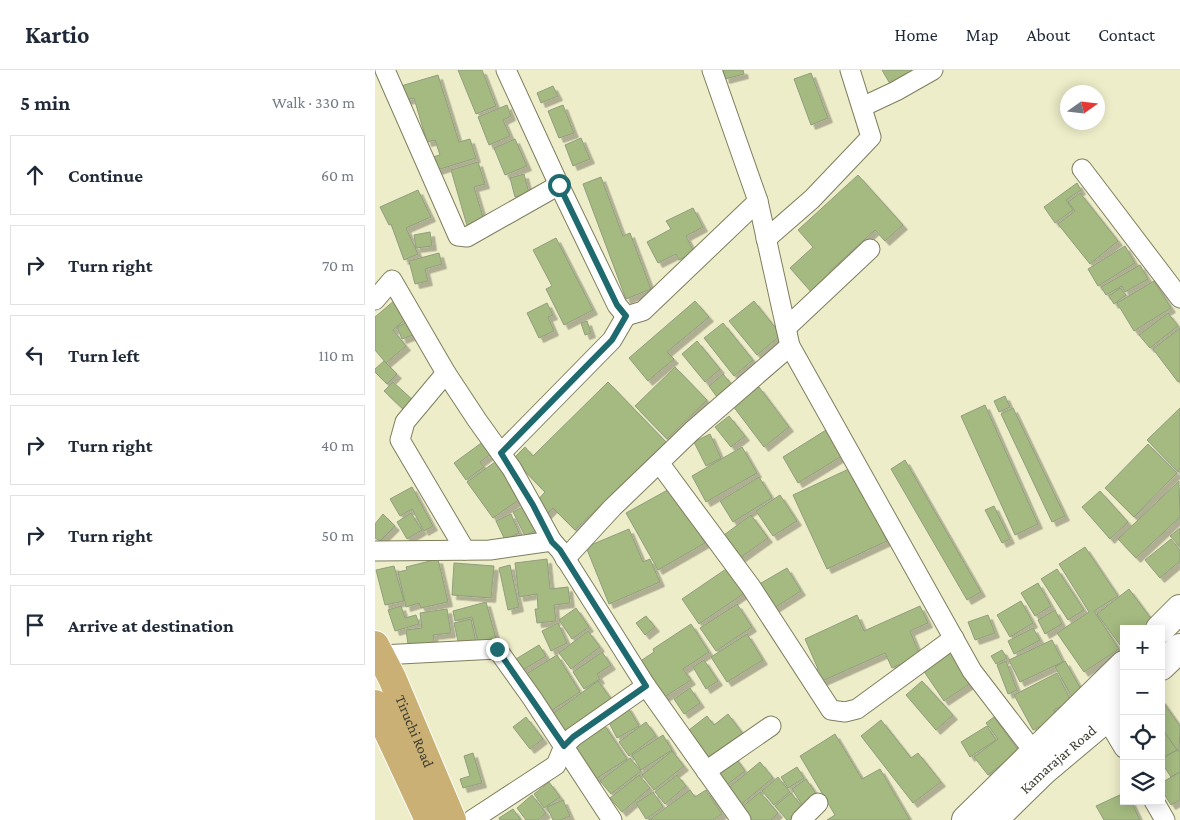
<!DOCTYPE html>
<meta charset="utf-8">
<style>
body{margin:0;font-family:"Crimson Pro",serif;background:#f2f2f3;color:#1f2937}
.controls{position:absolute;right:15px;bottom:15px;display:grid;overflow:hidden;border-radius:0px;box-shadow:0 2px 12px #0003}
.controls button{width:45px;height:45px;display:grid;place-items:center;padding:0;border:0;border-bottom:1px solid #e0e1e3;background:#fff;color:#1f2937;font:25px sans-serif}
.compass{position:absolute;left:685px;top:15px;width:45px;height:45px;border-radius:50%;background:#fff;box-shadow:0 2px 12px #0003;rotate:76deg}
.stop{position:absolute;width:15px;height:15px;margin:-11px;border:4px solid #1e6a6f;border-radius:50%;background:#fff}
.stop.end{background:#1e6a6f;border-color:#fff;box-shadow:0 1px 5px #0008}
.list{margin:0;padding:0;list-style:none}
h2{display:flex;justify-content:space-between;align-items:center;height:65px;margin:0;padding:0 20px;font-size:21px}
h2 small{font-size:16px;font-weight:400;color:#747a83}
.list li{display:grid;grid-template-columns:32px 1fr auto;gap:15px;align-items:center;box-sizing:border-box;height:80px;margin:0 10px 10px;padding:0 10px;border:1px solid #e0e1e3;border-radius:0px}
.list b{display:block;font-size:19px;white-space:nowrap}
.list em{font-size:16px;font-style:normal;color:#747a83}
.icon{flex:none;width:28px;height:28px;fill:none;stroke:currentColor;stroke-width:2;stroke-linecap:round;stroke-linejoin:round}
.map{position:relative;flex:none;width:805px;height:750px;overflow:hidden}
header{display:flex;align-items:center;gap:30px;box-sizing:border-box;height:70px;padding:0 25px;background:#fff;border-bottom:1px solid #e0e1e3}
header strong{font-size:24px}
nav{display:flex;gap:28px;margin-inline-start:auto;font-size:18px}
main{display:flex}
aside{flex:1;background:#fff}
.map>svg:first-child{display:block}
</style>
<header>
<strong>Kartio</strong>
<nav><a>Home</a><a>Map</a><a>About</a><a>Contact</a></nav>
</header>
<main>
<aside>
<h2>5 min<small>Walk · 330 m</small></h2>
<ul class="list">
<li><svg class="icon" aria-label="ahead" viewBox="0 0 24 24"><path d="M12 20V5M6 11l6-6 6 6"/></svg><div><b>Continue</b></div><em>60 m</em></li>
<li><svg class="icon" aria-label="right" viewBox="0 0 24 24"><path d="M7 20v-9h11M14 6l5 5-5 5"/></svg><div><b>Turn right</b></div><em>70 m</em></li>
<li><svg class="icon" aria-label="left" viewBox="0 0 24 24"><path d="M17 20v-9H6M10 6l-5 5 5 5"/></svg><div><b>Turn left</b></div><em>110 m</em></li>
<li><svg class="icon" aria-label="right" viewBox="0 0 24 24"><path d="M7 20v-9h11M14 6l5 5-5 5"/></svg><div><b>Turn right</b></div><em>40 m</em></li>
<li><svg class="icon" aria-label="right" viewBox="0 0 24 24"><path d="M7 20v-9h11M14 6l5 5-5 5"/></svg><div><b>Turn right</b></div><em>50 m</em></li>
<li><svg class="icon" aria-label="arrive" viewBox="0 0 24 24"><path d="M6 21V4h12l-3 4 3 4H6"/></svg><div><b>Arrive at destination</b></div></li>
</ul>
</aside>
<div class="map">
<svg width="805" height="750" viewBox="0 0 805 750">
<defs>
<filter id="shadow"><feDropShadow dx="4.5" dy="4.5" stdDeviation="0" flood-color="#0004"/></filter>
</defs>
<rect width="100%" height="100%" fill="#eeedc9"/>
<g fill="#a4ba80" stroke="#919d7e" filter="url(#shadow)">
<polygon points="83,0 107,0 121,36 101,44"/>
<polygon points="348,0 368,0 369,4 350,9"/>
<polygon points="507,0 536,0 540,6 518,19"/>
<polygon points="436,3 453,48 436,55 419,9"/>
<polygon points="63,5 84,72 95,69 101,88 59,101 54,88 65,85 60,70 52,72 39,28 31,30 26,16"/>
<polygon points="178,16 183,26 166,33 162,23"/>
<polygon points="132,35 136,46 128,50 135,66 114,75 103,47"/>
<polygon points="188,35 199,63 184,68 173,41"/>
<polygon points="206,68 215,89 198,96 190,75"/>
<polygon points="140,69 152,96 130,105 119,78"/>
<polygon points="103,92 110,114 99,117 110,154 93,159 76,100"/>
<polygon points="149,104 154,123 140,127 135,108"/>
<polygon points="483,105 528,155 510,171 500,160 454,202 458,205 438,224 415,198 438,177 423,160"/>
<polygon points="226,107 248,166 255,163 276,219 251,229 208,114"/>
<polygon points="702,113 706,120 691,130 698,140 680,153 669,137"/>
<polygon points="43,120 56,147 31,158 43,184 29,190 16,154 14,155 5,137"/>
<polygon points="705,123 743,171 715,194 683,154 700,141 693,132"/>
<polygon points="318,138 328,157 311,166 319,182 304,190 301,184 283,193 272,172 296,159 291,151"/>
<polygon points="55,162 57,176 41,178 39,165"/>
<polygon points="181,168 218,240 189,255 171,219 177,216 158,180"/>
<polygon points="750,176 760,193 723,216 713,199"/>
<polygon points="64,183 67,194 50,199 53,211 40,214 34,191"/>
<polygon points="765,195 773,209 750,222 747,216 731,225 726,217"/>
<polygon points="779,211 796,238 759,261 742,233"/>
<polygon points="745,218 751,225 739,234 734,226"/>
<polygon points="20,230 34,246 18,260 31,276 11,293 0,280 0,247"/>
<polygon points="320,231 334,247 292,282 299,289 273,311 254,288"/>
<polygon points="379,231 406,265 382,285 354,251"/>
<polygon points="172,233 178,245 173,247 179,261 164,268 152,243"/>
<polygon points="793,243 803,256 775,278 764,265"/>
<polygon points="212,251 216,263 210,265 206,253"/>
<polygon points="33,252 38,265 27,269 22,257"/>
<polygon points="348,253 378,290 359,306 329,268"/>
<polygon points="805,258 805,310 803,312 778,279"/>
<polygon points="322,271 345,299 330,312 307,284"/>
<polygon points="9,291 22,304 12,314 0,302 0,299"/>
<polygon points="300,297 332,330 292,369 260,336"/>
<polygon points="348,304 357,315 342,327 334,316"/>
<polygon points="18,312 39,331 30,341 9,321"/>
<polygon points="233,312 291,372 200,460 178,438 171,445 160,433 170,422 138,389 150,377 158,386"/>
<polygon points="384,317 414,357 389,377 358,336"/>
<polygon points="630,326 635,337 624,342 619,331"/>
<polygon points="610,335 663,454 640,465 586,346"/>
<polygon points="638,338 690,446 677,452 626,344"/>
<polygon points="805,338 805,399 803,402 772,370"/>
<polygon points="354,346 370,366 356,377 340,357"/>
<polygon points="451,360 467,386 423,413 408,387"/>
<polygon points="335,364 346,388 331,396 319,372"/>
<polygon points="109,371 117,383 105,392 109,397 91,410 79,393"/>
<polygon points="773,374 802,403 759,447 730,418"/>
<polygon points="367,377 382,403 331,432 317,406"/>
<polygon points="530,390 606,522 592,530 516,399"/>
<polygon points="120,392 145,429 118,448 92,412"/>
<polygon points="478,397 512,471 452,499 418,425"/>
<polygon points="384,407 397,428 358,452 345,431"/>
<polygon points="804,411 805,447 761,488 743,469"/>
<polygon points="37,417 58,456 49,461 37,439 25,446 15,429"/>
<polygon points="298,417 330,473 283,500 251,443"/>
<polygon points="725,421 753,452 735,469 707,437"/>
<polygon points="405,425 422,451 398,466 381,441"/>
<polygon points="153,434 165,458 150,466 138,442"/>
<polygon points="619,436 635,469 627,473 610,440"/>
<polygon points="36,443 47,460 32,469 22,452"/>
<polygon points="8,444 20,456 5,471 0,468 0,454"/>
<polygon points="136,444 144,463 130,470 121,451"/>
<polygon points="376,445 393,468 365,488 349,465"/>
<polygon points="805,458 805,477 795,466"/>
<polygon points="254,459 268,492 275,489 285,512 234,534 211,477"/>
<polygon points="796,469 805,480 805,491 785,508 770,490"/>
<polygon points="710,477 743,526 719,541 744,579 709,602 682,563 714,542 684,494"/>
<polygon points="63,489 73,532 46,538 44,533 31,537 23,502 32,500 31,497"/>
<polygon points="172,489 175,519 193,517 195,533 179,535 181,551 162,553 160,539 163,539 162,524 144,527 140,493"/>
<polygon points="79,493 119,496 116,528 77,525"/>
<polygon points="135,495 144,537 133,540 124,498"/>
<polygon points="19,496 29,531 10,535 1,500"/>
<polygon points="354,497 371,522 324,554 307,529"/>
<polygon points="412,498 426,521 396,540 381,516"/>
<polygon points="682,499 709,540 693,550 666,509"/>
<polygon points="663,513 676,536 660,546 646,523"/>
<polygon points="754,519 780,554 774,559 749,559 748,579 722,544"/>
<polygon points="646,531 658,553 635,567 622,545"/>
<polygon points="111,532 122,572 104,576 97,547 80,551 78,541"/>
<polygon points="362,534 377,557 341,581 325,558"/>
<polygon points="26,536 30,548 41,545 44,554 20,561 13,540"/>
<polygon points="545,536 553,553 535,561 545,585 517,598 510,583 445,612 440,600 443,599 430,569 482,545 489,561"/>
<polygon points="201,538 214,557 197,569 184,550"/>
<polygon points="72,539 76,563 58,565 60,577 34,581 31,560 47,558 45,543"/>
<polygon points="680,540 687,554 670,564 663,550"/>
<polygon points="613,545 620,563 600,570 593,552"/>
<polygon points="271,546 280,557 270,565 261,553"/>
<polygon points="96,549 101,572 84,576 79,553"/>
<polygon points="183,553 192,573 176,581 167,561"/>
<polygon points="316,554 334,582 308,599 316,610 288,628 264,592 279,582 278,579"/>
<polygon points="658,558 665,570 639,584 633,571"/>
<polygon points="213,561 225,577 196,599 184,583"/>
<polygon points="372,564 388,590 352,612 336,587"/>
<polygon points="677,570 688,592 645,612 634,590"/>
<polygon points="164,575 171,586 148,600 141,589"/>
<polygon points="573,579 596,613 569,631 546,597"/>
<polygon points="627,580 632,588 621,594 616,586"/>
<polygon points="227,582 236,595 222,604 225,609 209,619 198,602"/>
<polygon points="182,585 205,622 171,644 148,606"/>
<polygon points="329,590 343,611 331,619 318,597"/>
<polygon points="631,591 642,620 633,624 622,595"/>
<polygon points="690,591 707,621 697,627 680,597"/>
<polygon points="682,603 696,631 679,640 683,648 658,660 639,625"/>
<polygon points="223,611 239,633 188,664 176,645"/>
<polygon points="547,611 578,645 561,660 531,625"/>
<polygon points="315,618 325,633 309,644 299,629"/>
<polygon points="786,629 805,656 804,683 786,657"/>
<polygon points="252,636 264,656 242,668 231,647"/>
<polygon points="353,644 371,668 338,694 314,660 332,646 339,655"/>
<polygon points="151,647 168,669 155,679 138,657"/>
<polygon points="619,647 644,681 613,705 599,687 623,669 611,653"/>
<polygon points="506,650 536,688 543,683 566,712 538,733 486,666"/>
<polygon points="271,652 281,666 254,686 244,672"/>
<polygon points="228,653 252,689 219,710 196,673"/>
<polygon points="612,656 621,670 595,687 586,672"/>
<polygon points="786,657 802,680 789,687 786,683"/>
<polygon points="460,664 487,709 505,699 535,750 452,750 460,745 425,686"/>
<polygon points="288,665 297,680 266,700 257,685"/>
<polygon points="802,680 805,682 805,702 796,707 786,692 786,689"/>
<polygon points="297,681 309,696 279,720 267,705"/>
<polygon points="98,683 107,713 88,718 85,709 95,706 89,686"/>
<polygon points="359,686 370,701 349,717 338,701"/>
<polygon points="255,688 266,701 236,724 225,711"/>
<polygon points="385,692 398,708 364,736 351,720"/>
<polygon points="422,697 429,708 413,718 406,707"/>
<polygon points="805,702 805,730 796,735 786,719 786,713"/>
<polygon points="264,705 275,718 247,742 235,728"/>
<polygon points="302,705 311,716 290,734 280,722"/>
<polygon points="403,707 415,722 399,735 387,721"/>
<polygon points="431,709 444,728 429,738 417,719"/>
<polygon points="174,712 185,727 169,738 159,724"/>
<polygon points="315,720 320,727 331,720 347,744 338,750 274,750"/>
<polygon points="278,722 288,737 271,749 261,733"/>
<polygon points="385,722 403,743 396,750 376,750 366,738"/>
<polygon points="416,723 429,739 415,750 412,750 400,736"/>
<polygon points="749,723 749,731 756,731 765,750 729,750 721,736"/>
<polygon points="157,725 171,743 163,750 151,750 142,738"/>
<polygon points="188,730 195,746 186,750 178,750 172,737"/>
<polygon points="138,739 146,750 125,750 124,748"/>
</g>
<g fill="none" stroke-linecap="round" stroke-linejoin="round">
<g stroke="#7f7e5d" stroke-width="21">
<g id="minor">
<polyline points="10,0 83,166 92,167 184,115"/>
<polyline points="131,0 184,115 242,235 251,246 268,241 383,131"/>
<polyline points="337,0 383,131 415,276 597,601 659,682"/>
<polyline points="487,37 521,21 558,0"/>
<polyline points="707,99 805,228"/>
<polyline points="391,169 437,129 496,67 475,0"/>
<polyline points="0,230 17,210 71,303 102,350 137,399 177,471"/>
<polyline points="411,258 495,179"/>
<polyline points="71,303 30,352 25,370 90,480"/>
<polyline points="126,383 237,270 251,246"/>
<polyline points="285,394 376,517 456,640 470,642 482,639 579,568"/>
<polyline points="0,481 115,480 177,471 185,480 271,616 366,750"/>
<polyline points="190,489 238,437 317,361 415,276"/>
<polyline points="6,585 122,579 157,628 237,750"/>
<polyline points="731,648 749,678"/>
<polyline points="331,701 396,656"/>
<polyline points="779,731 790,750"/>
<polyline points="97,750 181,695 189,676 198,667 271,616"/>
<polyline points="426,750 443,733"/>
</g>
</g>
<g stroke="#7f7e5d" stroke-width="30">
<g id="secondary">
<polyline points="785,559 805,539"/>
<polyline points="786,596 805,578"/>
<polyline points="591,750 749,595"/>
<path id="s1" d="M 618,750 L 668,701 L 731,648 L 749,631"/>
</g>
</g>
<g stroke="#fff" stroke-width="30">
<g id="trunk">
<path id="s2" d="M 0,575 L 17,608 L 77,750"/>
<polyline points="0,634 54,750"/>
</g>
</g>
<use href="#minor" stroke="#fff" stroke-width="19"/>
<use href="#secondary" stroke="#fff" stroke-width="28"/>
<use href="#trunk" stroke="#cab074" stroke-width="28"/>
</g>
<g fill="none" stroke-linecap="round" stroke-linejoin="round">
<polyline stroke="#1e6a6f" stroke-width="6" points="122,579 189,676 198,667 271,616 185,480 177,472 158,435 126,383 237,270 251,246 242,235 184,115"/>
</g>
<g text-anchor="middle" dominant-baseline="central" stroke-width="5" stroke-linejoin="round" paint-order="stroke">
<g font-size="15" fill="#3e3e30" stroke="#eeedc9">
<text stroke="none"><textPath href="#s2" startOffset="95">Tiruchi Road</textPath></text>
<text stroke="none"><textPath href="#s1" startOffset="89">Kamarajar Road</textPath></text>
</g>
</g>
</svg>
<div class="controls">
<button>+</button>
<button>−</button>
<button><svg class="icon" aria-label="locate" viewBox="0 0 24 24"><circle cx="12" cy="12" r="6"/><path d="M12 2v4M12 18v4M2 12h4M18 12h4"/></svg></button>
<button><svg class="icon" aria-label="layers" viewBox="0 0 24 24"><path d="M12 4l9 5-9 5-9-5zM3 14l9 5 9-5"/></svg></button>
</div>
<svg class="compass" viewBox="-18 -18 36 36"><path d="M0-13l5 13h-10z" fill="#e53935"/><path d="M0 13l5-13h-10z" fill="#747a83"/></svg>
<div class="stop" style="left:184px;top:115px"></div>
<div class="stop end" style="left:122px;top:579px"></div>
</div>
</main>
